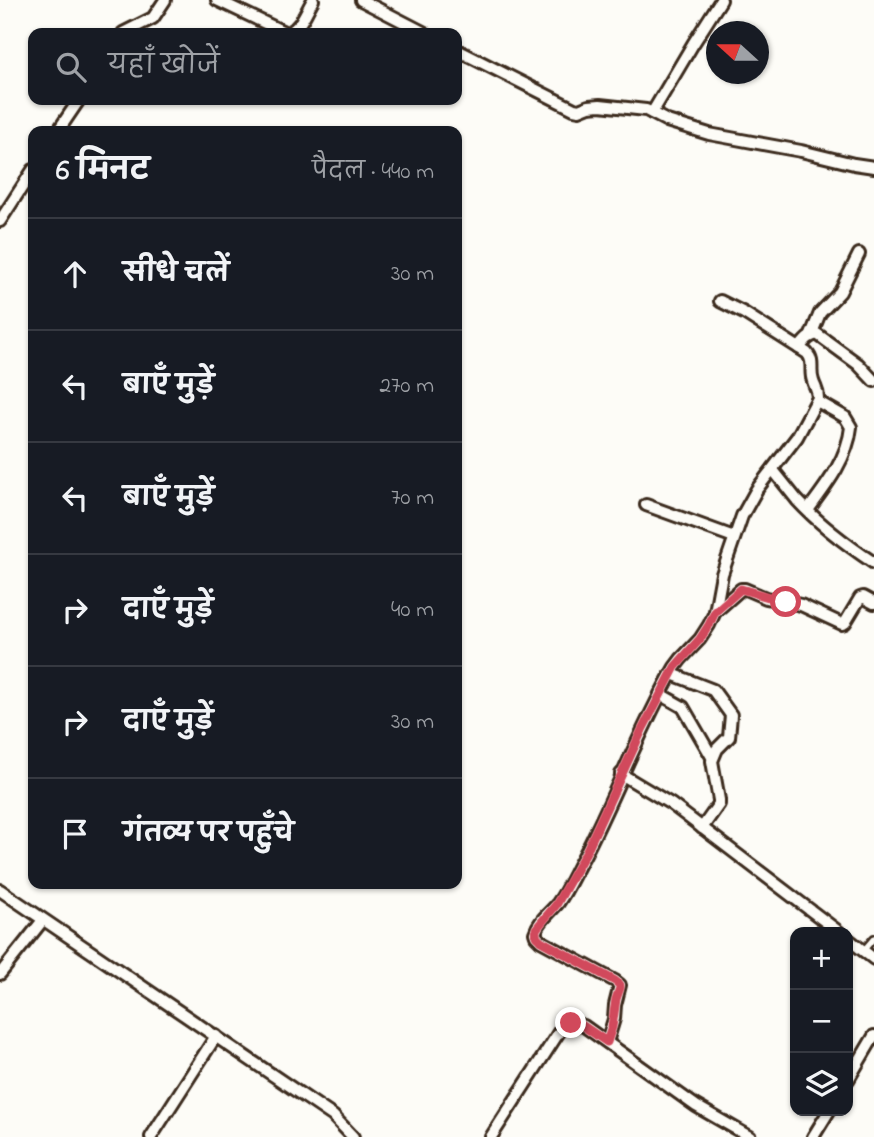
<!DOCTYPE html>
<html lang="hi">
<meta charset="utf-8">
<style>
body{margin:0;font-family:"Indie Flower","Playpen Sans Deva",sans-serif;background:#242831;color:#f1f3f6}
.controls{position:absolute;right:21px;bottom:21px;display:grid;overflow:hidden;border-radius:14px;box-shadow:0 2px 5px #0004}
.controls button{width:63px;height:63px;display:grid;place-items:center;padding:0;border:0;border-bottom:2px solid #363941;background:#171b24;color:#f1f3f6;font:35px sans-serif}
.compass{position:absolute;left:706px;top:21px;width:63px;height:63px;border-radius:50%;background:#171b24;box-shadow:0 2px 5px #0004;rotate:291deg}
.stop{position:absolute;width:21px;height:21px;margin:-16px;border:5px solid #d1495b;border-radius:50%;background:#fff}
.stop.end{background:#d1495b;border-color:#fff;box-shadow:0 2px 7px #0008}
.list{margin:0;padding:0;list-style:none}
h2{display:flex;justify-content:space-between;align-items:center;height:91px;margin:0;padding:0 28px;font-size:30px}
h2 small{font-size:23px;font-weight:400;color:#9ea1a6}
.list li{display:grid;grid-template-columns:46px 1fr auto;gap:21px;align-items:center;box-sizing:border-box;height:112px;padding:0 28px;border-top:2px solid #363941}
.list b{display:block;font-size:26px;white-space:nowrap}
.list em{font-size:23px;font-style:normal;color:#9ea1a6}
.icon{flex:none;width:38px;height:38px;fill:none;stroke:currentColor;stroke-width:2;stroke-linecap:round;stroke-linejoin:round}
.map{position:relative;flex:none;width:874px;height:1137px;overflow:hidden}
.search{position:absolute;background:#171b24;box-shadow:0 2px 5px #0004;left:28px;top:28px;width:434px;height:77px;display:flex;align-items:center;gap:18px;box-sizing:border-box;padding:0 24px;border-radius:14px;color:#9ea1a6;font-size:26px}
.panel{position:absolute;background:#171b24;box-shadow:0 2px 5px #0004;left:28px;top:126px;width:434px;height:763px;border-radius:14px}
.map>svg:first-child{display:block}
</style>
<div class="map">
<svg width="874" height="1137" viewBox="0 0 874 1137">
<rect width="100%" height="100%" fill="#fdfcf7"/>
<filter id="ink" filterUnits="userSpaceOnUse"><feTurbulence type="fractalNoise" baseFrequency=".0143" numOctaves="2"/><feDisplacementMap in="SourceGraphic" scale="14" xChannelSelector="R" yChannelSelector="G"/><feConvolveMatrix kernelMatrix="1 2 1 2 8 2 1 2 1" color-interpolation-filters="sRGB"/></filter>
<g filter="url(#ink)">
<g fill="none" stroke-linecap="round" stroke-linejoin="round">
<g stroke="#3b2a1e" stroke-width="10">
<polyline id="lane" points="863,951 874,938"/>
</g>
<g stroke="#3b2a1e" stroke-width="16">
<g id="street">
<polyline points="217,0 286,33"/>
<polyline points="361,0 425,33"/>
<polyline points="123,33 153,18 165,0"/>
<path d="M 288,33 C 301,28 306,11 313,0"/>
<polyline points="457,50 574,109 579,110 589,106 600,105 646,110 667,121 709,134 801,151 854,164 874,167"/>
<polyline points="652,113 693,44 721,0"/>
<polyline points="58,131 79,100"/>
<polyline points="0,221 33,170"/>
<polyline points="811,335 820,313 840,292 859,254"/>
<path d="M 799,348 C 805,341 808,336 817,334 L 858,364 L 874,381"/>
<path d="M 773,470 C 781,480 789,490 797,500 C 819,524 847,545 874,563"/>
<polyline points="646,505 734,537"/>
<path d="M 808,510 C 826,486 848,458 851,427 L 845,417 L 817,401"/>
<path d="M 715,612 L 722,574 L 742,516 L 757,489 L 797,437 L 818,398 C 818,390 815,388 813,381 C 809,371 815,362 807,353 L 744,313 L 720,301"/>
<polyline points="672,674 713,690 731,715 729,737 717,749 712,761 719,800 719,804 702,828"/>
<polyline points="660,694 683,707 712,757"/>
<polyline points="621,774 671,804 839,932"/>
<polyline points="0,890 333,1116 353,1137"/>
<polyline points="848,939 874,959"/>
<polyline points="0,974 43,920"/>
<path d="M 607,1042 L 614,1019 L 615,1005 L 620,985 L 615,981 L 541,941 L 536,936 L 535,933 C 539,920 550,913 558,903 C 568,889 575,872 584,856 C 616,794 640,728 675,667 L 681,659 L 700,639 L 709,625 L 715,612 L 741,589 L 745,589 L 766,598 L 801,605 L 842,624 L 845,623 L 860,598 L 863,597 L 874,603"/>
<polyline points="848,1080 874,1036"/>
<polyline points="151,1137 216,1036"/>
<path d="M 491,1137 L 559,1032 C 567,1024 572,1022 584,1026 L 696,1106 L 750,1137"/>
<polyline points="813,1137 829,1111"/>
</g>
</g>
<use href="#lane" stroke="#fdfcf7" stroke-width="5"/>
<use href="#street" stroke="#fdfcf7" stroke-width="10"/>
</g>
</g>
<g fill="none" stroke-linecap="round" stroke-linejoin="round" filter="url(#ink)">
<polyline stroke="#d1495b" stroke-width="9" points="571,1023 583,1026 607,1042 612,1027 616,999 620,988 620,985 615,981 541,941 536,936 536,929 556,905 586,852 642,730 675,667 700,639 709,625 715,612 741,589 786,602"/>
</g>
</svg>
<div class="controls">
<button>+</button>
<button>−</button>
<button><svg class="icon" aria-label="layers" viewBox="0 0 24 24"><path d="M12 4l9 5-9 5-9-5zM3 14l9 5 9-5"/></svg></button>
</div>
<svg class="compass" viewBox="-18 -18 36 36"><path d="M0-13l5 13h-10z" fill="#e53935"/><path d="M0 13l5-13h-10z" fill="#9ea1a6"/></svg>
<div class="stop" style="left:786px;top:602px"></div>
<div class="stop end" style="left:571px;top:1023px"></div>
<div class="search"><svg class="icon" aria-label="search" viewBox="0 0 24 24"><circle cx="10" cy="10" r="6"/><path d="M15 15l6 6"/></svg>यहाँ खोजें</div>
<section class="panel">
<h2>6 मिनट<small>पैदल · 440 m</small></h2>
<ul class="list">
<li><svg class="icon" aria-label="ahead" viewBox="0 0 24 24"><path d="M12 20V5M6 11l6-6 6 6"/></svg><div><b>सीधे चलें</b></div><em>30 m</em></li>
<li><svg class="icon" aria-label="left" viewBox="0 0 24 24"><path d="M17 20v-9H6M10 6l-5 5 5 5"/></svg><div><b>बाएँ मुड़ें</b></div><em>270 m</em></li>
<li><svg class="icon" aria-label="left" viewBox="0 0 24 24"><path d="M17 20v-9H6M10 6l-5 5 5 5"/></svg><div><b>बाएँ मुड़ें</b></div><em>70 m</em></li>
<li><svg class="icon" aria-label="right" viewBox="0 0 24 24"><path d="M7 20v-9h11M14 6l5 5-5 5"/></svg><div><b>दाएँ मुड़ें</b></div><em>40 m</em></li>
<li><svg class="icon" aria-label="right" viewBox="0 0 24 24"><path d="M7 20v-9h11M14 6l5 5-5 5"/></svg><div><b>दाएँ मुड़ें</b></div><em>30 m</em></li>
<li><svg class="icon" aria-label="arrive" viewBox="0 0 24 24"><path d="M6 21V4h12l-3 4 3 4H6"/></svg><div><b>गंतव्य पर पहुँचे</b></div></li>
</ul>
</section>
</div>
